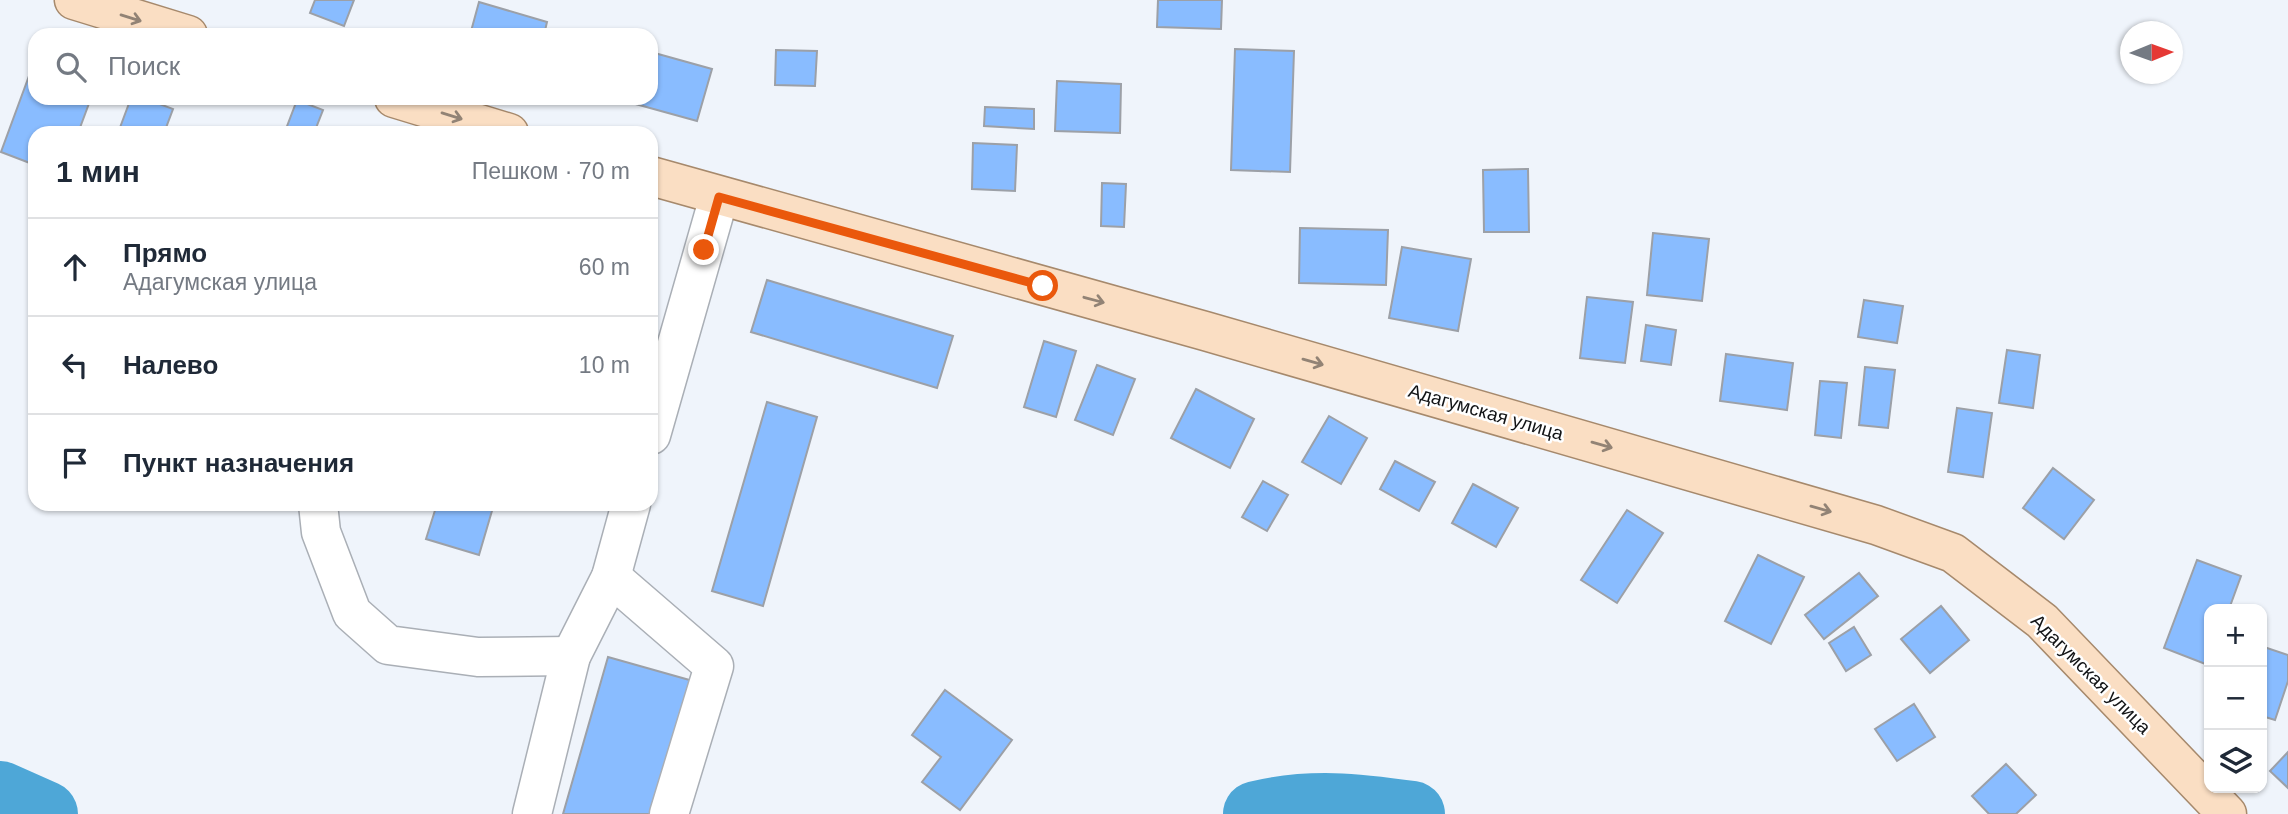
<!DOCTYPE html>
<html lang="ru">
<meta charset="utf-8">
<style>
body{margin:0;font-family:Helvetica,sans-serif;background:#f2f2f3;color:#1f2937}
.controls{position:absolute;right:21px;bottom:21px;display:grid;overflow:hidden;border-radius:14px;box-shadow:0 2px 5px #0004}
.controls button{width:63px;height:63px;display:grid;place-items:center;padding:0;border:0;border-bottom:2px solid #e0e1e3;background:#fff;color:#1f2937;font:35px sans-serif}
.compass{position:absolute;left:2120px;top:21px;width:63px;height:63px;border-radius:50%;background:#fff;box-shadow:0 2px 5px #0004;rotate:89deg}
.stop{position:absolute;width:21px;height:21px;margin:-16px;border:5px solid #ea580c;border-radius:50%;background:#fff}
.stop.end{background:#ea580c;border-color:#fff;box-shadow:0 2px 7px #0008}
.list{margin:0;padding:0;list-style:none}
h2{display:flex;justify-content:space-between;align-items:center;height:91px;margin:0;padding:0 28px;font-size:30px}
h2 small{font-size:23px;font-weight:400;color:#747a83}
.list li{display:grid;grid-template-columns:46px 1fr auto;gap:21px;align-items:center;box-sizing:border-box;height:98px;padding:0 28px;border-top:2px solid #e0e1e3}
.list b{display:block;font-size:26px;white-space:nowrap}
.list p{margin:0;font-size:23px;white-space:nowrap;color:#747a83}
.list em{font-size:23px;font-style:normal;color:#747a83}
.icon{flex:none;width:38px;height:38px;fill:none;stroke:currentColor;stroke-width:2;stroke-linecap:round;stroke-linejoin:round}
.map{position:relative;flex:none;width:2288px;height:814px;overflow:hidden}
.search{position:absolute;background:#fff;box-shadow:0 2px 5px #0004;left:28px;top:28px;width:630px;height:77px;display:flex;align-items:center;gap:18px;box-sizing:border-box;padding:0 24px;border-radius:21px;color:#747a83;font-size:26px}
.panel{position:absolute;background:#fff;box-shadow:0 2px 5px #0004;left:28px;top:126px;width:630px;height:385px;border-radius:21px}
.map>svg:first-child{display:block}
</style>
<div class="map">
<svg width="2288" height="814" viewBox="0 0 2288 814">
<rect width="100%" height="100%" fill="#eff4fb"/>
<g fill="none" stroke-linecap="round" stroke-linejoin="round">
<g stroke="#4ea7d7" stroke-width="66">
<polyline points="0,794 45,814"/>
<path d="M 1256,814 C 1310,801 1357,806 1412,814"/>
</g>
</g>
<g fill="#89bcff" stroke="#9ca0a7" stroke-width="2">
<polygon points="315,0 354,0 344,26 310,13"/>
<polygon points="1158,0 1222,0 1221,29 1157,27"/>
<polygon points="479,2 547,22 544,35 470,35"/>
<polygon points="1235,49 1294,51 1290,172 1231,170"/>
<polygon points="776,50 817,51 815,86 775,85"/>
<polygon points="651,52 712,69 697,121 621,100 651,98"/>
<polygon points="33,65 35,98 91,98 78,133 35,133 35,165 1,152"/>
<polygon points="1057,81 1121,84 1120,133 1055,131"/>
<polygon points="131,98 144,98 173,109 164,133 118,133"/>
<polygon points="297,100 323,110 314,133 298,133 286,129"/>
<polygon points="985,107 1034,109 1034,129 984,126"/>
<polygon points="973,143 1017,145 1015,191 972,189"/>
<polygon points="1528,169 1529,232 1484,232 1483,170"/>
<polygon points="1102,183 1126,184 1124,227 1101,226"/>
<polygon points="1300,228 1388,230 1386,285 1299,283"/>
<polygon points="1653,233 1709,239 1702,301 1647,295"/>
<polygon points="1402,247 1471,259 1458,331 1389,318"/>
<polygon points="767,280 953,336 937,388 751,332"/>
<polygon points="1587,297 1633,302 1625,363 1580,358"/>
<polygon points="1864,300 1903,306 1897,343 1858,337"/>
<polygon points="1646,325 1676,330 1671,365 1641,361"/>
<polygon points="1044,341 1076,351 1056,417 1024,407"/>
<polygon points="2007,350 2040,355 2033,408 1999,403"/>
<polygon points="1726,354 1793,363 1787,410 1720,401"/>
<polygon points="1097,365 1135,379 1113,435 1075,420"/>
<polygon points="1865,367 1895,370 1888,428 1859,425"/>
<polygon points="1820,381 1847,383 1841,438 1815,435"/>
<polygon points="1196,389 1254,419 1230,468 1171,438"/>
<polygon points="767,402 817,417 763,606 712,591"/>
<polygon points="1957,408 1992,413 1983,477 1948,472"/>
<polygon points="1329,416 1367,438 1341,484 1302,462"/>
<polygon points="1395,461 1435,482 1419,511 1380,489"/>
<polygon points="2053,468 2094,500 2064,539 2023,508"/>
<polygon points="1263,481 1288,495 1267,531 1242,517"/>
<polygon points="1473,484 1518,508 1496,547 1452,523"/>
<polygon points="437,504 494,504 479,555 426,539"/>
<polygon points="1627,510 1663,533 1617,603 1581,580"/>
<polygon points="1758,555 1804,577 1771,644 1725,621"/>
<polygon points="2197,560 2241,576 2229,609 2209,609 2208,665 2164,648"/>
<polygon points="1859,573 1878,596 1824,639 1805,615"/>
<polygon points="1941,606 1969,640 1930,673 1901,639"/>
<polygon points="1854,627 1871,655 1846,671 1829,643"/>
<polygon points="2264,647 2288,655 2288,681 2275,720 2262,716"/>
<polygon points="608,657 693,681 655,814 563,814"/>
<polygon points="945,690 1012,740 960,810 922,782 941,757 912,735"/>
<polygon points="1914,704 1935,737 1897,761 1875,729"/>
<polygon points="2288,752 2288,788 2270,771"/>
<polygon points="2006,764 2036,795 2016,814 1989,814 1972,796"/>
</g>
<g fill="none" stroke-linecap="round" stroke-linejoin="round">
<g stroke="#aaafb6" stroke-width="41">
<g id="minor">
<polyline points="651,435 719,197"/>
<polyline points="318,504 321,532 352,613 388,645 478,657 571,656"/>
<polyline points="611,577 714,666 669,814"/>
<polyline points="532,814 571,656 611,577 631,504"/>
</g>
</g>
<g stroke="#a6896c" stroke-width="41">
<g id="major">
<polyline points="74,0 188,35"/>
<polyline points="394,98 509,133"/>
<polyline points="651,176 1205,331 1876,525 1953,553 2042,621 2227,814"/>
</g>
</g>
<use href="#minor" stroke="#fff" stroke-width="38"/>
<use href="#major" stroke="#fadec3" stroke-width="38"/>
</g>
<defs><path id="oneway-shaft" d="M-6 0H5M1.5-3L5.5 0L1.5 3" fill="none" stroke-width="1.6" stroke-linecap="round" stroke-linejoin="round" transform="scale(1.75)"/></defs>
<g stroke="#928375">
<use href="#oneway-shaft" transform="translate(131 18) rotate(17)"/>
<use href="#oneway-shaft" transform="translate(452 116) rotate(17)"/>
<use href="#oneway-shaft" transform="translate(1094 300) rotate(15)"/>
<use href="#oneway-shaft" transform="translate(1313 362) rotate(16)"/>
<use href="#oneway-shaft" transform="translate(1602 445) rotate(16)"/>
<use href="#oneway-shaft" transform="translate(1821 509) rotate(16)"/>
</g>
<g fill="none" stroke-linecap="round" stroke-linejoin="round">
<polyline stroke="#ea580c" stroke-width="9" points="704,250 719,197 1043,286"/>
</g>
<g text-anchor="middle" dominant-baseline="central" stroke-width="5" stroke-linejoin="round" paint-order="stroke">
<g font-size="19" fill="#121416" stroke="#fff">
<text transform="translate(1486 412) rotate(16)">Адагумская улица</text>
<text transform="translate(2091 674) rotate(45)">Адагумская улица</text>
</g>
</g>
</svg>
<div class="controls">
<button>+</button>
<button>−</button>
<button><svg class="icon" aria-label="layers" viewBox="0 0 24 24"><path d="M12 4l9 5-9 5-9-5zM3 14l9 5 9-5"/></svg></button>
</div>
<svg class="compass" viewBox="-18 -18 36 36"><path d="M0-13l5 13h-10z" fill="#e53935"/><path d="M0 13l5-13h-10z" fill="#747a83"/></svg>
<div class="stop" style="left:1043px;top:286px"></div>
<div class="stop end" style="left:704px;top:250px"></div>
<div class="search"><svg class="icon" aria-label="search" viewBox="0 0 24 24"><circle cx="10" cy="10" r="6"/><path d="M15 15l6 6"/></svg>Поиск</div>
<section class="panel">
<h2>1 мин<small>Пешком · 70 m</small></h2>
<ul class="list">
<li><svg class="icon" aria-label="ahead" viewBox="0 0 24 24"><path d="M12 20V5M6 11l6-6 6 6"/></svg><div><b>Прямо</b><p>Адагумская улица</p></div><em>60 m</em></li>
<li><svg class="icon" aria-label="left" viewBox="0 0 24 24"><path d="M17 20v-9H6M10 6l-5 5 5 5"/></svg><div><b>Налево</b></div><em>10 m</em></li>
<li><svg class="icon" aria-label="arrive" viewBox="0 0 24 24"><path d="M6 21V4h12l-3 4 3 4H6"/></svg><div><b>Пункт назначения</b></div></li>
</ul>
</section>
</div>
